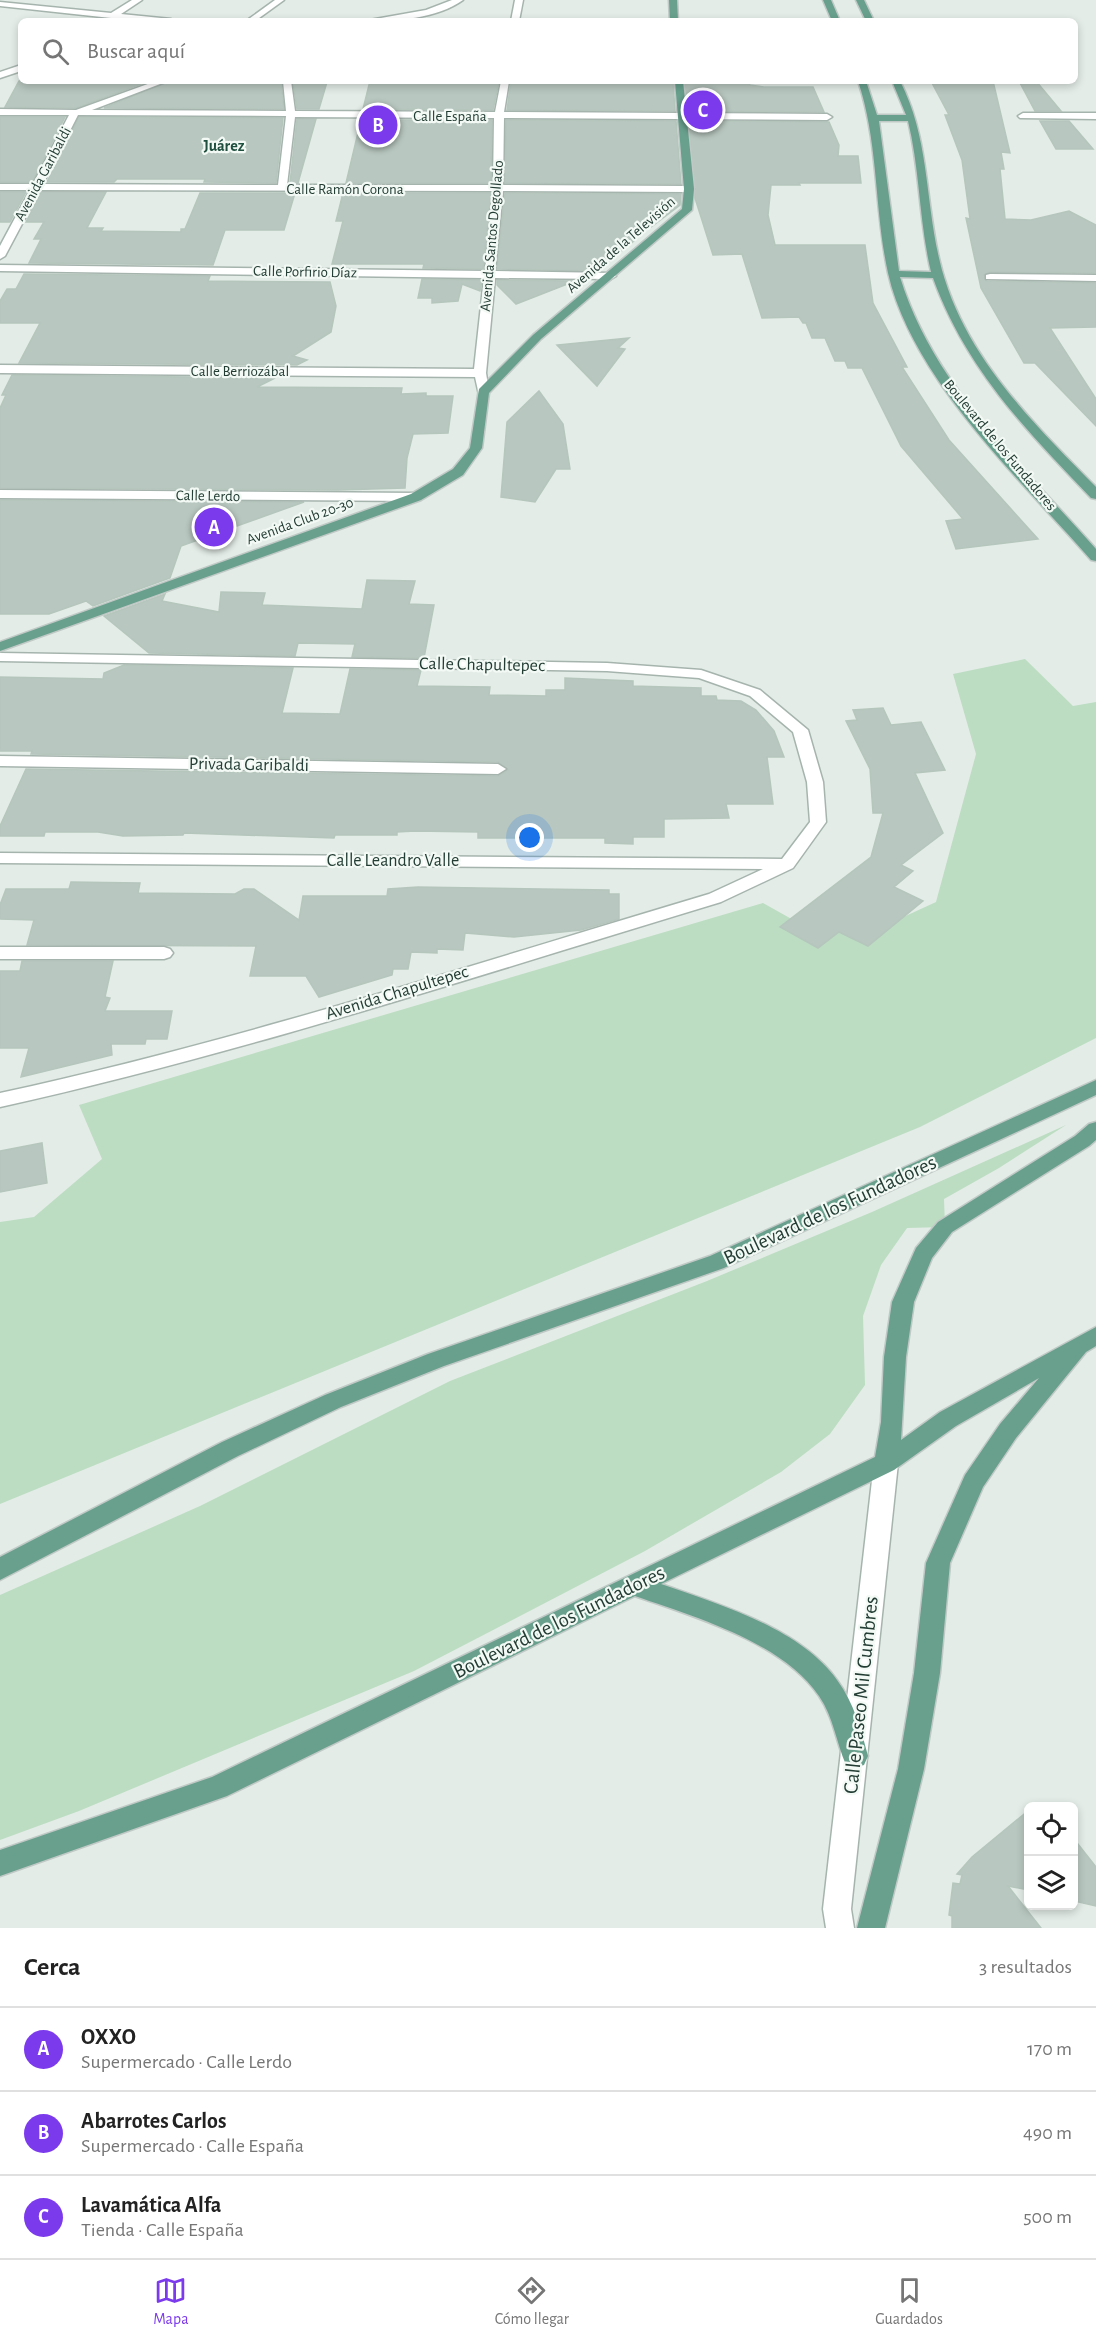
<!DOCTYPE html>
<html lang="es">
<meta charset="utf-8">
<style>
body{margin:0;font-family:"Alegreya Sans",sans-serif;background:#f2f2f2;color:#222}
.controls{position:absolute;right:18px;bottom:18px;display:grid;overflow:hidden;border-radius:9px;box-shadow:0 3px 9px #0003}
.controls button{width:54px;height:54px;display:grid;place-items:center;padding:0;border:0;border-bottom:2px solid #e0e0e0;background:#fff;color:#222;font:30px sans-serif}
.you{position:absolute;left:530px;top:838px;width:21px;height:21px;margin:-15px;border:4px solid #fff;border-radius:50%;background:#1a73e8;box-shadow:0 0 0 9px #1a73e833}
.badge{display:grid;place-items:center;width:39px;height:39px;border-radius:50%;background:#7c3aed;color:#fff;font-size:20px;font-weight:700}
.pin{position:absolute;translate:-50% -50%;border:3px solid #fff;box-shadow:0 2px 6px #0006}
.list{margin:0;padding:0;list-style:none}
h2{display:flex;justify-content:space-between;align-items:center;height:78px;margin:0;padding:0 24px;font-size:26px}
h2 small{font-size:20px;font-weight:400;color:#767676}
.list li{display:grid;grid-template-columns:39px 1fr auto;gap:18px;align-items:center;box-sizing:border-box;height:84px;padding:0 24px;border-top:2px solid #e0e0e0}
.list b{display:block;font-size:22px;white-space:nowrap}
.list p{margin:0;font-size:20px;white-space:nowrap;color:#767676}
.list em{font-size:20px;font-style:normal;color:#767676}
.icon{flex:none;width:33px;height:33px;fill:none;stroke:currentColor;stroke-width:2;stroke-linecap:round;stroke-linejoin:round}
.map{position:relative;flex:none;width:1096px;height:1928px;overflow:hidden}
.search{position:absolute;background:#fff;box-shadow:0 3px 9px #0003;left:18px;right:18px;top:18px;height:66px;display:flex;align-items:center;gap:15px;box-sizing:border-box;padding:0 21px;border-radius:9px;color:#767676;font-size:22px}
.sheet{height:330px;background:#fff}
nav{display:flex;justify-content:space-around;align-items:center;box-sizing:border-box;height:84px;border-top:2px solid #e0e0e0;background:#fff;font-size:16px;color:#767676}
nav a{display:grid;justify-items:center;gap:3px}
nav .on{color:#7c3aed}
.map>svg:first-child{display:block}
</style>
<div class="map">
<svg width="1096" height="1928" viewBox="0 0 1096 1928">
<rect width="100%" height="100%" fill="#e3ece7"/>
<g fill="#bcddc2">
<polygon points="1025,659 1073,706 1096,702 1096,1038 920,1127 0,1504 0,1222 34,1217 102,1159 79,1105 763,903 804,926 875,930 936,902 976,754 953,674"/>
<polygon points="1066,1125 999,1168 944,1199 945,1227 907,1228 881,1265 863,1316 865,1385 830,1434 781,1472 645,1551 414,1671 79,1811 0,1840 0,1595 200,1506 450,1381 707,1281 872,1212"/>
</g>
<g fill="#b8c7c0" stroke="#b5c6bd" stroke-width="1.5">
<polygon points="19,81 149,81 76,108 5,107"/>
<polygon points="170,81 281,82 284,109 104,108"/>
<polygon points="370,81 499,81 493,110 363,109"/>
<polygon points="511,81 673,82 675,111 507,110"/>
<polygon points="712,81 749,83 750,85 764,87 813,87 824,112 688,111 685,82"/>
<polygon points="931,81 993,81 1010,153 1001,152 1004,169 1000,169 1005,219 1031,220 1069,211 1096,225 1096,273 990,272 984,275 986,281 1096,283 1096,327 1050,328 1096,399 1096,426 1035,363 1024,363 981,288 966,218 970,219 962,160 945,115 949,115"/>
<polygon points="1019,81 1036,81 1061,111 1035,111"/>
<polygon points="293,82 327,82 319,109 297,109"/>
<polygon points="0,117 65,117 32,182 0,182"/>
<polygon points="79,117 283,118 276,183 204,182 205,179 117,179 114,182 47,182"/>
<polygon points="297,119 316,119 298,183 290,183"/>
<polygon points="361,120 492,120 491,183 346,183"/>
<polygon points="506,120 676,121 681,184 505,183"/>
<polygon points="689,121 829,122 839,145 838,156 858,156 861,183 799,183 800,185 771,185 768,215 775,245 865,245 873,303 907,367 902,367 949,440 1038,539 956,549 946,521 963,519 901,446 862,368 848,368 845,361 835,361 825,338 812,338 806,323 803,323 799,317 762,318 742,254 713,255 695,198"/>
<polygon points="1040,121 1069,121 1093,149 1056,149"/>
<polygon points="0,192 26,192 10,222 0,222"/>
<polygon points="41,192 106,192 87,228 103,228 101,231 181,232 181,229 185,229 200,193 295,193 284,230 225,230 213,265 29,263 41,239 34,239 44,222 26,222"/>
<polygon points="343,193 491,193 483,269 423,268 424,264 332,264 343,221 336,221"/>
<polygon points="505,193 681,194 680,205 651,227 636,227 635,240 597,271 497,269"/>
<polygon points="24,274 210,276 208,281 330,282 336,306 331,332 293,356 307,360 297,365 19,363 40,323 0,323 0,301 7,289 16,289"/>
<polygon points="422,279 482,280 480,291 462,284 458,301 432,303 432,298 418,298"/>
<polygon points="497,280 575,281 516,304 497,285"/>
<polygon points="629,338 618,348 625,349 597,386 557,345"/>
<polygon points="12,375 275,378 257,387 402,388 401,394 426,393 426,396 453,396 448,433 413,434 407,458 405,488 338,490 0,488 0,408 6,395 2,395"/>
<polygon points="539,391 563,424 570,469 556,469 535,502 501,497 507,422"/>
<polygon points="0,500 304,502 181,546 170,578 93,606 86,601 49,614 0,614"/>
<polygon points="367,580 415,581 409,604 434,605 424,658 352,657 355,644 298,643 295,656 149,653 104,616 165,594 162,601 219,612 221,592 265,593 262,605 362,609"/>
<polygon points="124,665 293,668 282,713 340,714 350,669 421,670 417,686 490,687 489,695 546,696 546,690 565,690 565,678 633,681 633,686 701,688 701,696 716,696 717,700 741,701 756,710 774,731 784,757 767,757 773,804 726,804 729,818 664,819 664,837 633,837 633,844 605,843 605,838 478,838 478,832 415,831 397,832 397,835 335,835 334,838 184,833 183,835 123,836 98,832 45,832 44,836 0,836 0,826 26,769 498,776 508,770 498,762 31,754 32,751 0,751 0,677 103,679 104,673"/>
<polygon points="883,708 891,725 921,722 945,770 915,773 943,833 901,865 913,871 894,887 923,901 868,946 839,932 818,948 780,927 871,857 883,813 873,813 870,769 846,721 857,720 853,710"/>
<polygon points="71,882 140,883 138,893 235,894 244,889 254,889 299,920 303,896 387,896 388,889 418,887 609,890 609,894 619,894 619,919 581,930 514,937 465,933 463,950 437,949 437,953 411,952 408,969 393,969 392,975 319,997 306,976 250,976 256,946 27,945 34,920 0,919 0,905 6,889 69,889"/>
<polygon points="22,961 113,961 105,997 110,998 105,1011 172,1011 167,1039 146,1039 145,1044 111,1044 112,1055 21,1077 29,1048 0,1048 0,971 20,971"/>
<polygon points="42,1143 47,1183 0,1192 0,1151"/>
<polygon points="1029,1810 1029,1890 1008,1886 1041,1928 952,1928 952,1916 949,1915 953,1883 960,1884 962,1875 957,1874 972,1857"/>
<polygon points="1074,1839 1096,1867 1096,1906 1074,1901"/>
</g>
<g fill="none" stroke-linecap="round" stroke-linejoin="round">
<g stroke="#a6b4ae" stroke-width="3">
<g id="minor">
<polygon points="132,0 142,0 121,14 171,19 175,21 111,18 0,6 0,2 111,13"/>
<polygon points="275,0 284,0 255,21 246,21"/>
<path d="M 452,0 L 463,0 C 437,19 395,21 364,21 L 426,10 Z"/>
<polygon points="515,0 523,0 519,21 511,21"/>
<polygon points="21,65 21,71 0,78 0,72"/>
<path d="M 156,81 L 168,81 L 92,110 L 286,111 L 283,81 L 291,81 L 295,111 L 495,112 L 501,81 L 509,81 L 504,112 L 827,114 L 832,117 L 827,120 L 504,118 L 503,185 L 689,186 L 694,189 L 689,192 L 503,191 L 495,271 L 611,273 L 616,276 L 611,279 L 495,278 L 486,373 L 489,392 L 487,395 L 479,395 L 475,377 L 0,373 L 0,365 L 474,369 L 484,278 L 0,271 L 0,265 L 485,271 L 493,191 L 40,190 L 5,256 L 0,259 L 0,246 L 30,190 L 0,190 L 0,184 L 33,184 L 69,115 L 0,115 L 0,109 L 76,110 ZM 78,115 L 286,116 L 278,185 L 43,184 ZM 295,117 L 494,118 L 493,185 L 287,185 Z"/>
<polygon points="1023,113 1096,113 1096,119 1020,118 1018,116"/>
<polygon points="990,274 1096,275 1096,281 986,279 986,275"/>
<polygon points="0,490 416,493 423,497 416,501 0,498"/>
<path d="M 0,653 L 607,663 L 701,670 L 760,690 L 808,730 L 823,782 L 826,822 L 793,868 L 721,902 C 482,974 244,1053 0,1107 L 0,1093 C 240,1041 474,964 709,894 L 763,869 L 0,863 L 0,853 L 782,859 L 810,822 L 807,782 L 793,732 L 750,696 L 699,678 L 607,671 L 0,661 Z"/>
<polygon points="0,756 498,764 506,769 498,774 0,766"/>
<polygon points="0,947 164,947 170,949 173,953 170,957 164,959 0,959"/>
<polygon points="886,1453 894,1456 898,1463 851,1909 854,1928 826,1928 823,1909 874,1463 878,1456"/>
</g>
</g>
<g stroke="#c1c9c6" stroke-width="3">
<g id="major">
<polygon points="669,0 677,0 678,21 670,21"/>
<polygon points="823,0 831,0 840,21 832,21"/>
<polygon points="856,0 864,0 874,21 866,21"/>
<polygon points="675,81 683,81 694,189 692,210 541,339 489,393 482,448 463,475 421,500 0,651 0,642 411,494 453,469 470,448 479,389 533,335 682,209 684,189"/>
<path d="M 858,81 L 866,81 L 877,115 L 906,115 L 892,81 L 900,81 C 929,137 925,197 939,258 C 960,352 1031,421 1096,487 L 1096,499 L 1091,498 C 1026,430 966,369 933,278 L 900,277 C 933,386 1023,466 1096,549 L 1096,561 L 1091,560 C 1021,480 912,379 888,273 C 874,209 879,144 858,81 ZM 879,121 L 908,121 C 920,170 919,222 931,272 L 899,271 Z"/>
<polygon points="1096,1080 1096,1095 724,1268 444,1366 341,1407 238,1456 0,1580 0,1557 222,1442 325,1395 428,1354 710,1256"/>
<path d="M 1096,1122 L 1096,1140 L 1089,1146 L 952,1232 L 932,1258 L 914,1302 L 906,1357 L 901,1440 L 940,1412 L 1096,1327 L 1096,1346 L 1086,1352 L 1016,1438 L 983,1487 L 950,1563 L 940,1673 L 924,1769 L 885,1928 L 857,1928 L 898,1769 L 914,1673 L 926,1563 L 965,1475 L 1000,1424 L 1039,1378 L 956,1426 L 894,1470 L 661,1584 C 718,1604 800,1628 837,1680 C 854,1703 861,1729 868,1756 L 864,1765 L 855,1768 L 846,1765 C 836,1742 834,1718 819,1696 C 782,1642 695,1617 635,1596 L 227,1796 L 0,1876 L 0,1850 L 212,1777 L 875,1457 L 881,1422 L 884,1357 L 892,1302 L 916,1248 L 938,1222 L 1075,1136 L 1089,1124 Z"/>
</g>
</g>
<use href="#minor" fill="#fff" fill-rule="evenodd"/>
<use href="#major" fill="#68a08d" fill-rule="evenodd"/>
</g>
<g text-anchor="middle" dominant-baseline="central" stroke-width="4.5" stroke-linejoin="round" paint-order="stroke">
<g font-size="15" fill="#233d34" stroke="#f3f9f5">
<text x="450" y="116">Calle España</text>
<text transform="translate(43 174) rotate(-62)">Avenida Garibaldi</text>
<text x="345" y="189">Calle Ramón Corona</text>
<text transform="translate(492 236) rotate(-85)">Avenida Santos Degollado</text>
<text transform="translate(621 245) rotate(-41)">Avenida de la Televisión</text>
<text transform="translate(305 272) rotate(1)">Calle Porfirio Díaz</text>
<text x="240" y="371">Calle Berriozábal</text>
<text transform="translate(1000 445) rotate(50)">Boulevard de los Fundadores</text>
<text transform="translate(208 496) rotate(1)">Calle Lerdo</text>
<text transform="translate(300 521) rotate(-20)">Avenida Club 20-30</text>
</g>
<g font-size="16" font-weight="bold" fill="#1f4f3f" stroke="#f3f9f5">
<text x="224" y="146">Juárez</text>
</g>
<g font-size="18" fill="#233d34" stroke="#f3f9f5">
<text transform="translate(482 665) rotate(1)">Calle Chapultepec</text>
<text transform="translate(249 765) rotate(1)">Privada Garibaldi</text>
<text x="393" y="861">Calle Leandro Valle</text>
<text transform="translate(397 993) rotate(-17)">Avenida Chapultepec</text>
</g>
<g font-size="21" fill="#233d34" stroke="#f3f9f5">
<text transform="translate(830 1210) rotate(-25)">Boulevard de los Fundadores</text>
<text transform="translate(559 1622) rotate(-26)">Boulevard de los Fundadores</text>
<text transform="translate(861 1695) rotate(-84)">Calle Paseo Mil Cumbres</text>
</g>
</g>
</svg>
<div class="controls">
<button><svg class="icon" aria-label="locate" viewBox="0 0 24 24"><circle cx="12" cy="12" r="6"/><path d="M12 2v4M12 18v4M2 12h4M18 12h4"/></svg></button>
<button><svg class="icon" aria-label="layers" viewBox="0 0 24 24"><path d="M12 4l9 5-9 5-9-5zM3 14l9 5 9-5"/></svg></button>
</div>
<div class="you"></div>
<div class="pin badge" style="left:214px;top:527px">A</div>
<div class="pin badge" style="left:378px;top:125px">B</div>
<div class="pin badge" style="left:703px;top:110px">C</div>
<div class="search"><svg class="icon" aria-label="search" viewBox="0 0 24 24"><circle cx="10" cy="10" r="6"/><path d="M15 15l6 6"/></svg>Buscar aquí</div>
</div>
<section class="sheet">
<h2>Cerca<small>3 resultados</small></h2>
<ul class="list">
<li><span class="badge">A</span><div><b>OXXO</b><p>Supermercado · Calle Lerdo</p></div><em>170 m</em></li>
<li><span class="badge">B</span><div><b>Abarrotes Carlos</b><p>Supermercado · Calle España</p></div><em>490 m</em></li>
<li><span class="badge">C</span><div><b>Lavamática Alfa</b><p>Tienda · Calle España</p></div><em>500 m</em></li>
</ul>
</section>
<nav>
<a class="on"><svg class="icon" aria-label="map" viewBox="0 0 24 24"><path d="M3 6l6-2 6 2 6-2v14l-6 2-6-2-6 2zM9 4v14M15 6v14"/></svg>Mapa</a>
<a><svg class="icon" aria-label="directions" viewBox="0 0 24 24"><path d="M12 3l9 9-9 9-9-9zM9 14v-3h6M13 9l2 2-2 2"/></svg>Cómo llegar</a>
<a><svg class="icon" aria-label="saved" viewBox="0 0 24 24"><path d="M7 4h10v16l-5-4-5 4z"/></svg>Guardados</a>
</nav>
